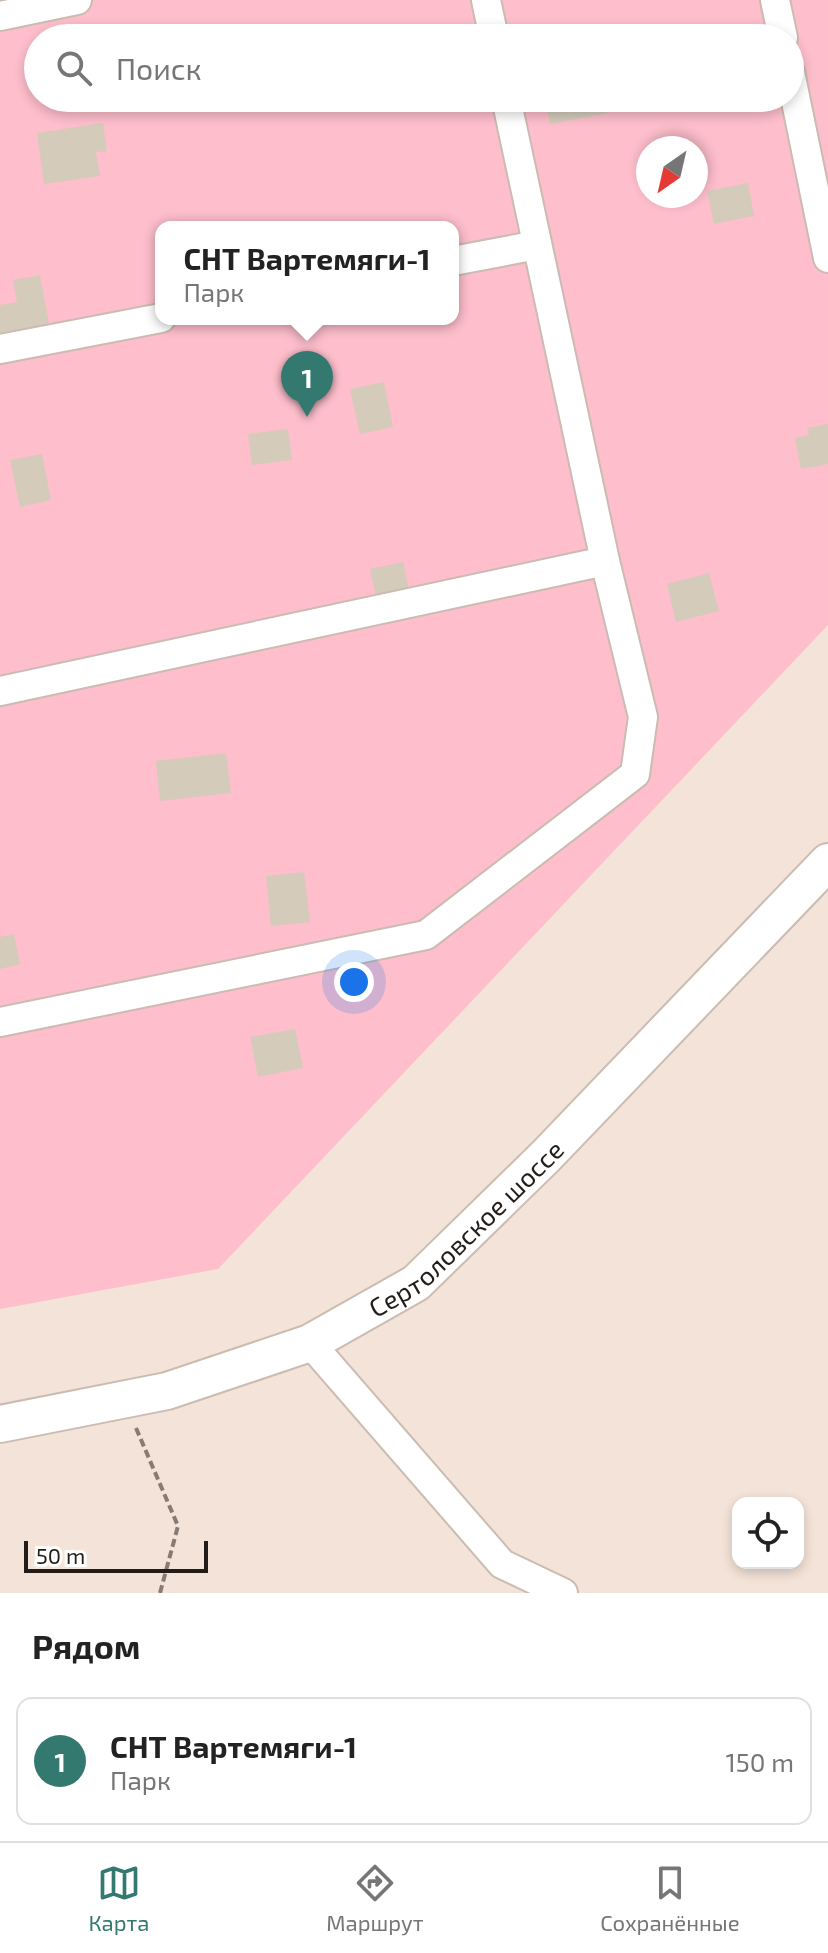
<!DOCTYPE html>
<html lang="ru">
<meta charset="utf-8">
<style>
body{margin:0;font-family:"Exo 2",sans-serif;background:#f6f6f6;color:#222}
.controls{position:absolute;right:24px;bottom:24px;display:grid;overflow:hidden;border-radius:16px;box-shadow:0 4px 12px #0003}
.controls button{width:72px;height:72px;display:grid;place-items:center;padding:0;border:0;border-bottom:2px solid #e0e0e0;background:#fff;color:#222;font:40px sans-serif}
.compass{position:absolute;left:636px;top:136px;width:72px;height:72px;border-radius:50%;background:#fff;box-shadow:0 4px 12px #0003;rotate:214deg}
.scale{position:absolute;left:24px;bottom:20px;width:184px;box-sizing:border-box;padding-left:8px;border:4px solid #231d19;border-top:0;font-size:22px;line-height:28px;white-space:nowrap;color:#231d19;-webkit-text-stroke:6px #fff;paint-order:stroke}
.you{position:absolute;left:354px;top:982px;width:28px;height:28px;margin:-20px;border:6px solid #fff;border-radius:50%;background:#1a73e8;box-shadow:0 0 0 12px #1a73e833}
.badge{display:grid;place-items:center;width:52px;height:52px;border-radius:50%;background:#337970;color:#fff;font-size:26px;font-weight:700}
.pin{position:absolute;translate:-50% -66px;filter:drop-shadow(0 2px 4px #0008)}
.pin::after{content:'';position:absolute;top:42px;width:28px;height:24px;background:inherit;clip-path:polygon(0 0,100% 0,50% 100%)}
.popup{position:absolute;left:155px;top:221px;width:304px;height:104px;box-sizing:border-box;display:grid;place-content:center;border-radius:16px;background:#fff;filter:drop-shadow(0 2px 6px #0005);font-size:26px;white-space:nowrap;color:#767676}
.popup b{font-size:30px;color:#222}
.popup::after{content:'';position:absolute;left:50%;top:100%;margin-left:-16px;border:16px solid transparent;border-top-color:#fff}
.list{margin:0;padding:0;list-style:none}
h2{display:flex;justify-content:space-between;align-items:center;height:104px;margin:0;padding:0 32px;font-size:34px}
h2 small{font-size:26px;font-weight:400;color:#767676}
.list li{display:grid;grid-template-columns:52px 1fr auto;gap:24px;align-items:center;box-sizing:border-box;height:128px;margin:0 16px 16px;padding:0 16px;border:2px solid #e0e0e0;border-radius:16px}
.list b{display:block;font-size:30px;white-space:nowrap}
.list p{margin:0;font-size:26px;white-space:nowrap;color:#767676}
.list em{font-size:26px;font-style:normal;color:#767676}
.icon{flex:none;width:44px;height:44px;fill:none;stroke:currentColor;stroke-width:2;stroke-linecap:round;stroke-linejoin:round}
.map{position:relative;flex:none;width:828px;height:1593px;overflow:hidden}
.search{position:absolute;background:#fff;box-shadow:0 4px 12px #0003;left:24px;right:24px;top:24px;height:88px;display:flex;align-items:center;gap:20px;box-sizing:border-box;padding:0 28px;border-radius:44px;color:#767676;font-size:30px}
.sheet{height:248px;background:#fff}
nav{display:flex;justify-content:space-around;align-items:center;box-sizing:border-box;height:112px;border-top:2px solid #e0e0e0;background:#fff;font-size:22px;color:#767676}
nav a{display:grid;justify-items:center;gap:4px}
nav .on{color:#337970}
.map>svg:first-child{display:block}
</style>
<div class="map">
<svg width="828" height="1593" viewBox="0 0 828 1593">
<rect width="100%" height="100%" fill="#f4e3d8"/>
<path fill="#febecc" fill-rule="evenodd" d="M 0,0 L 828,0 L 828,625 L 218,1269 L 0,1309 ZM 38,38 L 790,38 L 790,98 L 38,98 ZM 648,148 L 696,148 L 696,196 L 648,196 ZM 161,227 L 453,227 L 453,319 L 161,319 Z"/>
<g fill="#d4cbbb">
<polygon points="545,98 605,98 608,113 550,124"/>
<polygon points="103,123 107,151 96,152 100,176 44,184 37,133"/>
<polygon points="748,183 754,216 714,224 707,191"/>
<polygon points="40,275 49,324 0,333 0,305 17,302 13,280"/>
<polygon points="384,382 393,427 360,434 350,389"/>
<polygon points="828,424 828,464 801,469 795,438 809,435 807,428"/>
<polygon points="288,429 292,460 252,465 248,434"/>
<polygon points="42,454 51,500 20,507 10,460"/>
<polygon points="403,562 409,591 376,598 370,569"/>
<polygon points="709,573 719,611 676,622 667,584"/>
<polygon points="226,753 231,793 160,801 156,761"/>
<polygon points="304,872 310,922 271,926 266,876"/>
<polygon points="14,934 20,964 0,969 0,937"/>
<polygon points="295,1029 303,1068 258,1077 250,1037"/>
</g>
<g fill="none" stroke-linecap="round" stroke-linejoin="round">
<g stroke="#cbbbb0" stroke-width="32">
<g id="minor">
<polyline points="486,0 494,38"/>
<polyline points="775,0 783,38"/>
<polyline points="0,16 77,0"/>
<polyline points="790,72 828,258"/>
<polyline points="453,261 537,245"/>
<polyline points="0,349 161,318"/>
<polyline points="0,691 605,561"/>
<polyline points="0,1022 426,935 635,774 643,717 605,561 506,98"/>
<polyline points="310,1343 502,1564 563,1593"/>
</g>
</g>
<g stroke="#cbbbb0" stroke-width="40">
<g id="major">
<path id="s1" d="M 0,1424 L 167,1391 L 310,1343 L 416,1283 L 546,1156 L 828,862"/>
</g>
</g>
<polyline stroke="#877c75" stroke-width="4" stroke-dasharray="8 4" stroke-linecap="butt" points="136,1428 178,1526 160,1593"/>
<use href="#minor" stroke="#fff" stroke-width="28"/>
<use href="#major" stroke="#fff" stroke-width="36"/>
</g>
<g text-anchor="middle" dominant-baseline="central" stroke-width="6" stroke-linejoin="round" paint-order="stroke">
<g font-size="26" fill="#231d19" stroke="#fff">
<text stroke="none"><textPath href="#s1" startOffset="516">Сертоловское шоссе</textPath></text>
</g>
</g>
</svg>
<div class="controls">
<button><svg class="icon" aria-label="locate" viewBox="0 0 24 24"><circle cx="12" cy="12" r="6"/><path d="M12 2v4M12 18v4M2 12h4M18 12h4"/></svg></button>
</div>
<svg class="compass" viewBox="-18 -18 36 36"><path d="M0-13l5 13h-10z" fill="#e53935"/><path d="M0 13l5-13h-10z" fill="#767676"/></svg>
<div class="scale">50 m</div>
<div class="you"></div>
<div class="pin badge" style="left:307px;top:417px">1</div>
<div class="popup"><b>СНТ Вартемяги-1</b>Парк</div>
<div class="search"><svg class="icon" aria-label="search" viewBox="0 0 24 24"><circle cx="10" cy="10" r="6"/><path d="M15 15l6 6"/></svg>Поиск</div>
</div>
<section class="sheet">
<h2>Рядом<small></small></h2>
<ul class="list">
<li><span class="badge">1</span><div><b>СНТ Вартемяги-1</b><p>Парк</p></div><em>150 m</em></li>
</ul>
</section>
<nav>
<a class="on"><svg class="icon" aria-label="map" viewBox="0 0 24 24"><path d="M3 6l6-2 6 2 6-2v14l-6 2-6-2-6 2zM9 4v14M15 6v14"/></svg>Карта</a>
<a><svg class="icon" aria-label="directions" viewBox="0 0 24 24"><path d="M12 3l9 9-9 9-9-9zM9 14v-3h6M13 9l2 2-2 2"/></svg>Маршрут</a>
<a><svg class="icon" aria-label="saved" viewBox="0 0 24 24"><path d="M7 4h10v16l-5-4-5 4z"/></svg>Сохранённые</a>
</nav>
